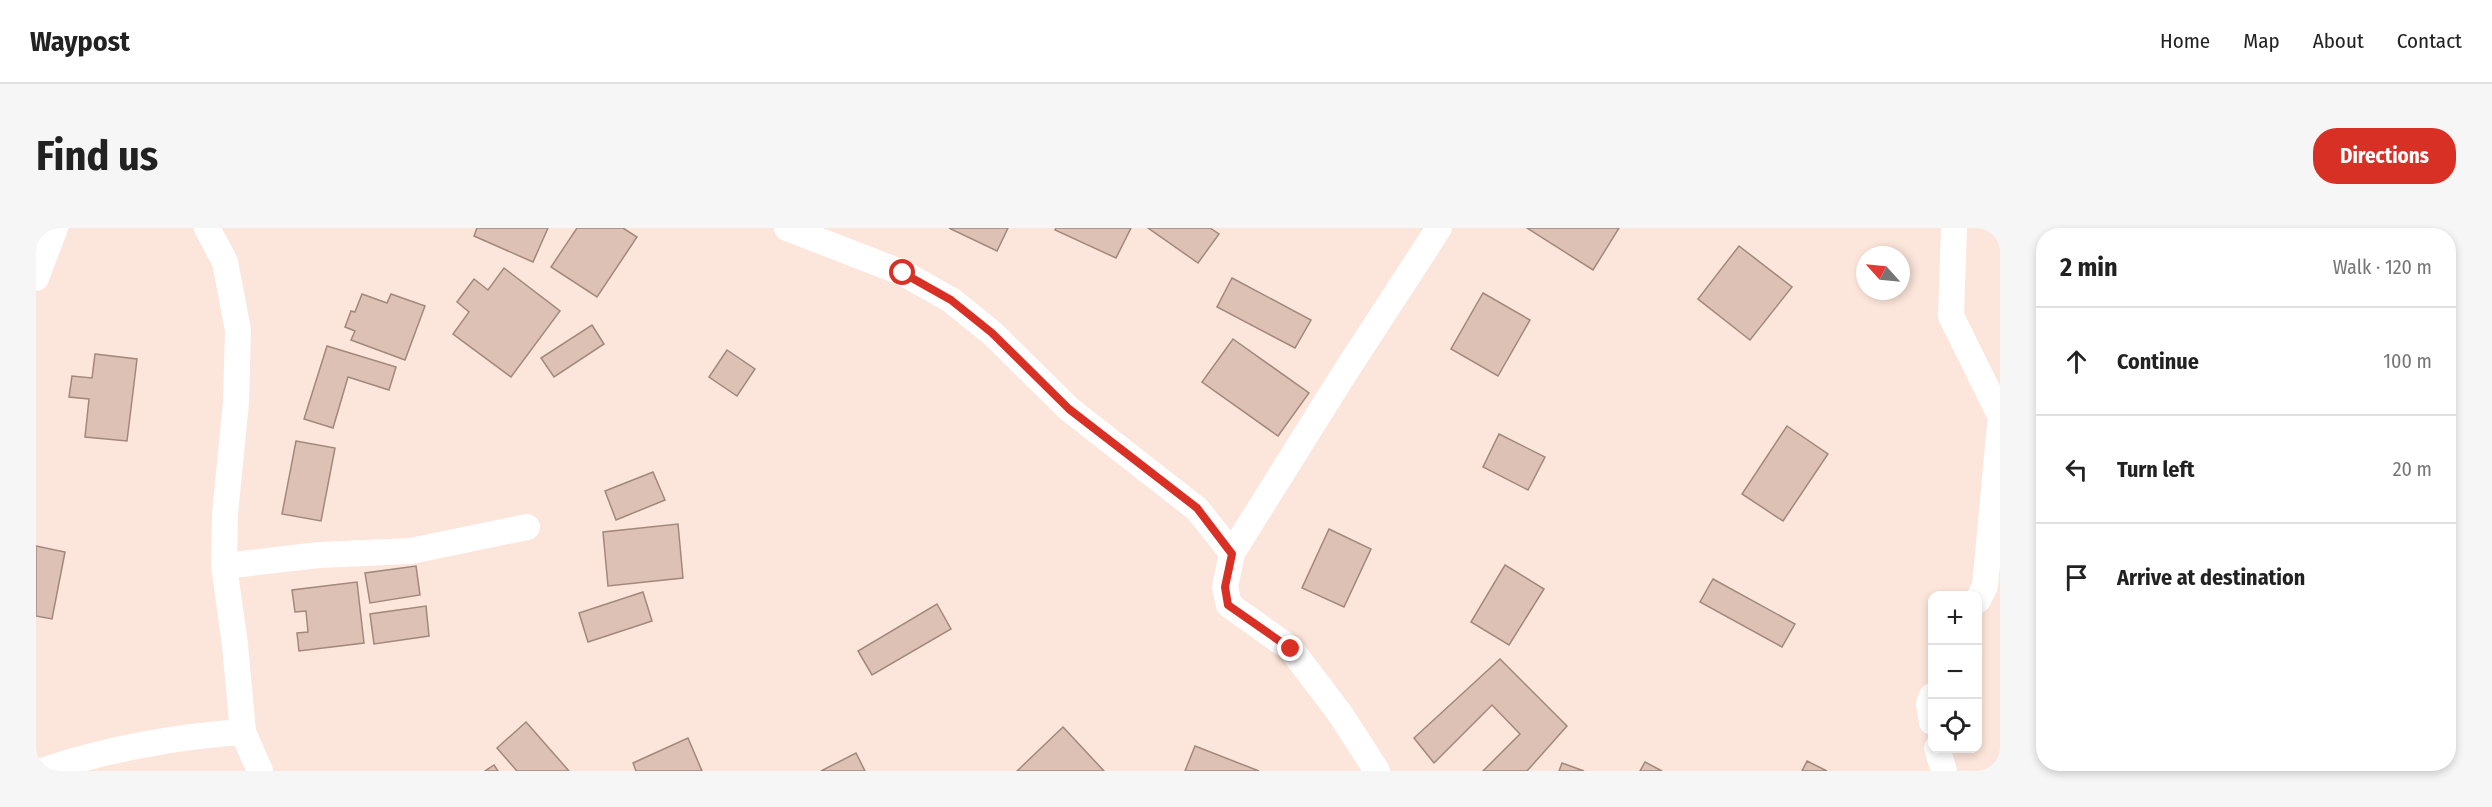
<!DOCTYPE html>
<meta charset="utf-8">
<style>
body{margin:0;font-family:"Fira Sans Condensed",sans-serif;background:#f6f6f6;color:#222}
.controls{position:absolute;right:18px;bottom:18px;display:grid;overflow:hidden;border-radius:12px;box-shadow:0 3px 9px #0003}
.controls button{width:54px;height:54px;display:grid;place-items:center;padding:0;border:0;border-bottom:2px solid #e0e0e0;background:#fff;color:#222;font:30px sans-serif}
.compass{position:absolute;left:1820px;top:18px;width:54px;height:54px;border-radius:50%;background:#fff;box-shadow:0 3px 9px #0003;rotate:297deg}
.stop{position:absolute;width:18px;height:18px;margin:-14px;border:4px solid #d93025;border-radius:50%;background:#fff}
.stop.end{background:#d93025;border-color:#fff;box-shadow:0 2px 6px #0008}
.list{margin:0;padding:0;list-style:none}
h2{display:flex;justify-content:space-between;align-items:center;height:78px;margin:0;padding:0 24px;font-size:26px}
h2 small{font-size:20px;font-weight:400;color:#767676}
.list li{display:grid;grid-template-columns:39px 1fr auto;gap:18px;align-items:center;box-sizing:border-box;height:108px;padding:0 24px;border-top:2px solid #e0e0e0}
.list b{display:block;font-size:22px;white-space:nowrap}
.list em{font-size:20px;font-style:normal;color:#767676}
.icon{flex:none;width:33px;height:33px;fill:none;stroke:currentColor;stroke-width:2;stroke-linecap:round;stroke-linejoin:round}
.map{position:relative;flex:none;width:1964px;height:543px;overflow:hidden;border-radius:24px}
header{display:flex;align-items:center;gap:36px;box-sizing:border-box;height:84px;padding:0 30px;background:#fff;border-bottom:2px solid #e0e0e0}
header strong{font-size:28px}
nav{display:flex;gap:33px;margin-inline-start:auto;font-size:21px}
.intro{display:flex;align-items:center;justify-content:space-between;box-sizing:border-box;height:144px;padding:0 36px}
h1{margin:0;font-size:42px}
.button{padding:15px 27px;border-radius:24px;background:#d93025;color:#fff;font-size:21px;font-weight:700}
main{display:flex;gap:36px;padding:0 36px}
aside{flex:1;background:#fff;border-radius:24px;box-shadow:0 3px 9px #0003}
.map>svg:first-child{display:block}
</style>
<header>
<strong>Waypost</strong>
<nav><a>Home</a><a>Map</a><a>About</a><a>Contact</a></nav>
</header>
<div class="intro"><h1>Find us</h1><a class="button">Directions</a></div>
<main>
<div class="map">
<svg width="1964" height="543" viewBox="0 0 1964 543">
<rect width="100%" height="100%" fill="#fce5da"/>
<g fill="#dec1b5" stroke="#a2887c" stroke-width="1.5">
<polygon points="441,0 512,0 497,34 438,8"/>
<polygon points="541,0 587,0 601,9 561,69 515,39"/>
<polygon points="913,0 972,0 961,23"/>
<polygon points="1020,0 1095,0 1080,30 1019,2"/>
<polygon points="1112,0 1174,0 1183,6 1162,35"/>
<polygon points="1491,0 1583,0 1557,42"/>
<polygon points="1703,18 1756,59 1714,112 1662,71"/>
<polygon points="468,40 524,83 475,149 417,106 433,84 421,74 438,51 452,62"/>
<polygon points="1196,50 1275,92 1259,120 1181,79"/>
<polygon points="1447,65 1494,92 1462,148 1415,121"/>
<polygon points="326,66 351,75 355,66 389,78 369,132 315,112 319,103 309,99 315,83 319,84"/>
<polygon points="556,97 568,116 518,149 505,130"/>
<polygon points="1197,111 1273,165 1242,208 1166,154"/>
<polygon points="291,118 360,139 353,162 312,149 297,200 268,191"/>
<polygon points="691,122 719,141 701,168 673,149"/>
<polygon points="59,126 101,131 91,213 49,209 53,171 33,169 36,148 56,150"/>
<polygon points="1751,198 1792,226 1747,293 1706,266"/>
<polygon points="1463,206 1509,229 1492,262 1447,239"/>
<polygon points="260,213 299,220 285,293 246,286"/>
<polygon points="617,244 629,272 580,292 569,263"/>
<polygon points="642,296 647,350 572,358 567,304"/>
<polygon points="1293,301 1335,321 1308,379 1266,360"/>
<polygon points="0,318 29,324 16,391 0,388"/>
<polygon points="1469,337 1508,361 1473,417 1435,394"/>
<polygon points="380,338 384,367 334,375 329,345"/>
<polygon points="1677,351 1759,396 1746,419 1664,374"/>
<polygon points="321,354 328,415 263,423 261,405 272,404 270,383 259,384 256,362"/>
<polygon points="607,364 616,393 552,414 543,385"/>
<polygon points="901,376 915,401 836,447 822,423"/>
<polygon points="390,378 393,408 338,416 334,386"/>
<polygon points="1464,431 1531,498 1491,543 1447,543 1484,506 1456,477 1398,535 1378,510"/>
<polygon points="490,494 533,543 481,543 461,520"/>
<polygon points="1027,499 1068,543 981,543"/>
<polygon points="652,510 666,543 600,543 597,535"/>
<polygon points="1159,518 1223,543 1149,543"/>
<polygon points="820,525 829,543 785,543"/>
<polygon points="1771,533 1791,543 1766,543"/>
<polygon points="1609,534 1626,543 1604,543"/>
<polygon points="1526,535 1548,543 1523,543"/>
<polygon points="458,537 462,543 449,543"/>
</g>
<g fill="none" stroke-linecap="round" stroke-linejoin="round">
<g stroke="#fff" stroke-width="26">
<polyline points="171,0 189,34 202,102 200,174 189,286 188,338 199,417 207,504 224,543"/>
<polyline points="751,0 867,45 915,72 956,105 1033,181 1161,281 1196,325"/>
<polyline points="1918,0 1915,88 1964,187"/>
<polyline points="0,50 19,0"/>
<polyline points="188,338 283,327 375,323 491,299"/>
<polyline points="1942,372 1949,358 1964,197"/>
<polyline points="1896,468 1893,476 1896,494"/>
<polyline points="1901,520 1908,543"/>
<path d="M 6,543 C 67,522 142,508 207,504"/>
<polyline points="1341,543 1305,487 1255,421 1193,377 1189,359 1196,325 1308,146 1403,0"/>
</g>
</g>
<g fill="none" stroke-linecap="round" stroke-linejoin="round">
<polyline stroke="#d93025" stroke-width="8" points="867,45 915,72 956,105 1033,181 1161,280 1196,326 1189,359 1192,377 1255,421"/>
</g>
</svg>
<div class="controls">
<button>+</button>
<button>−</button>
<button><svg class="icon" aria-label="locate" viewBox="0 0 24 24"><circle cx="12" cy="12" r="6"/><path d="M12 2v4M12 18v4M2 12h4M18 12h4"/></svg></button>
</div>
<svg class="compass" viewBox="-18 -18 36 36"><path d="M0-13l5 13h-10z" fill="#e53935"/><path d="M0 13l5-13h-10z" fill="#767676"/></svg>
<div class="stop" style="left:867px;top:45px"></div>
<div class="stop end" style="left:1255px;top:421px"></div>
</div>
<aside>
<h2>2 min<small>Walk · 120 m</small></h2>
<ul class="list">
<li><svg class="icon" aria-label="ahead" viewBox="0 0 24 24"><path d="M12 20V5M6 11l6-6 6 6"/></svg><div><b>Continue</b></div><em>100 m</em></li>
<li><svg class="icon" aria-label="left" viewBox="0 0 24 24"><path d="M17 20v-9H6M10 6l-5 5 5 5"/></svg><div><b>Turn left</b></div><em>20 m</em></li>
<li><svg class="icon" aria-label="arrive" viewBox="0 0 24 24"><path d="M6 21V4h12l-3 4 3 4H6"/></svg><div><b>Arrive at destination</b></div></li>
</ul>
</aside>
</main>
